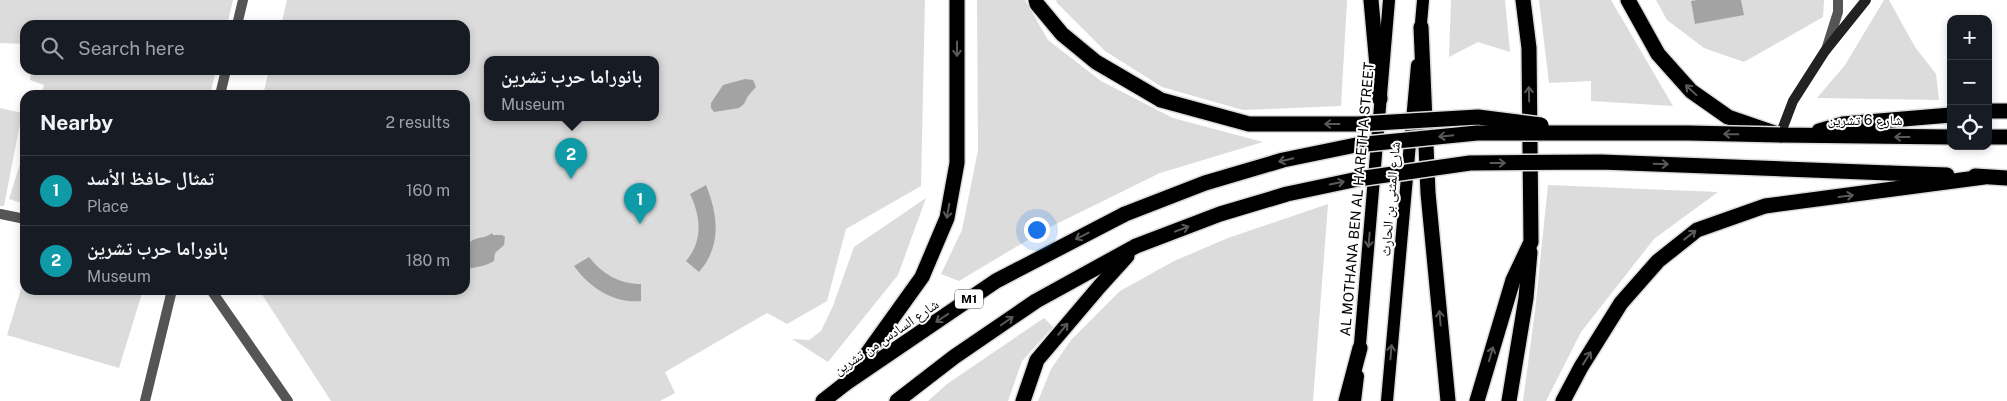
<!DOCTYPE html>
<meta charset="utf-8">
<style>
body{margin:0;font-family:"Public Sans","Noto Naskh Arabic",sans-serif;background:#20242c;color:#f1f3f6}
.controls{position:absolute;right:15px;top:15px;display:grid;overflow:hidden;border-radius:10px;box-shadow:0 2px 8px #0003}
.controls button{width:45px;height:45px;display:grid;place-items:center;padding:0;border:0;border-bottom:1px solid #363941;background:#171b24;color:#f1f3f6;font:25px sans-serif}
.you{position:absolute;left:1036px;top:229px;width:18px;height:18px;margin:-12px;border:4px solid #fff;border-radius:50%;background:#1a73e8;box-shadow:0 0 0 8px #1a73e833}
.badge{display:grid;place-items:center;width:32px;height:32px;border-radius:50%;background:#db2777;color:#fff;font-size:16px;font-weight:700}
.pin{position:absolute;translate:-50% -41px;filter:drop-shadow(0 1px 2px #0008)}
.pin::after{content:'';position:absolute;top:26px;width:18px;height:15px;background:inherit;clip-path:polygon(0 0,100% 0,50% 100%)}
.popup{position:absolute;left:484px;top:56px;width:175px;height:65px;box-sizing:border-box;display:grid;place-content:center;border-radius:10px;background:#171b24;filter:drop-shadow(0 1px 4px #0005);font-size:16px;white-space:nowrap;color:#9ea1a6}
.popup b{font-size:19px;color:#f1f3f6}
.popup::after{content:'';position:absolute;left:50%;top:100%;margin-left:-10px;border:10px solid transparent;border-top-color:#171b24}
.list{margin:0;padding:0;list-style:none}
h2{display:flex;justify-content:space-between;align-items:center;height:65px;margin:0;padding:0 20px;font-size:21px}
h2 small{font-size:16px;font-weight:400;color:#9ea1a6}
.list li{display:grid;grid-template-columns:32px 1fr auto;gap:15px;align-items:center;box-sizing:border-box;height:70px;padding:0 20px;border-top:1px solid #363941}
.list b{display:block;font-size:19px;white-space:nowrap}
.list p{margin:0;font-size:16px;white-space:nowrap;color:#9ea1a6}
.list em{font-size:16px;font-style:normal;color:#9ea1a6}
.icon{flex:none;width:28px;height:28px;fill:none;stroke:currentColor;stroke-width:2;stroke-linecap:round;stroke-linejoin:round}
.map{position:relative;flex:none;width:2007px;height:401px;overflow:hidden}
.search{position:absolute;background:#171b24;box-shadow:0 2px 8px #0003;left:20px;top:20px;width:450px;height:55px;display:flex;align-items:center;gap:12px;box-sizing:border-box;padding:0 18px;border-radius:15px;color:#9ea1a6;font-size:19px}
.panel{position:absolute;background:#171b24;box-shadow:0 2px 8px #0003;left:20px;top:90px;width:450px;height:205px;border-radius:15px}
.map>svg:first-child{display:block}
</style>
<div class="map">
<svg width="2007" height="401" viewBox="0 0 2007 401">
<rect width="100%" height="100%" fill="#fff"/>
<g fill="#dcdcdc" fill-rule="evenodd">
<polygon points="0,0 233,0 227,25 25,25 25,44 0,43"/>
<path d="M 287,0 L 925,0 L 921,186 L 846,229 L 827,301 L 787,324 L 767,313 L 665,372 L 675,393 L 660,401 L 331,401 L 259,290 L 465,290 L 465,95 L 263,95 L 269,70 L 465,70 L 465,25 L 281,25 ZM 487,60 L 655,60 L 655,118 L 487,118 Z"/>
<polygon points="977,0 1025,0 1048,40 1101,81 1173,118 1263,142 1160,173 1046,229 959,281 941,274 962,230 978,150"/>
<polygon points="1056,0 1347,0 1341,106 1243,110 1162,87 1105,51 1057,3"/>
<polygon points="1451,0 1505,0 1510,52 1478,42 1449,57"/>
<polygon points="1539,0 1611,0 1673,106 1591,101 1591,81 1549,83"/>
<polygon points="1656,0 1824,0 1823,17 1744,62 1704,48 1667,20"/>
<polygon points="1884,0 1889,0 1915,47 1936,74 1939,100 1817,98 1845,65"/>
<polygon points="31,70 216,70 210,95 41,95 44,85 30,80"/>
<polygon points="0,108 22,113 4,206 0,206"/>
<polygon points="25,148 25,204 9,199"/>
<polygon points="1548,185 1718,192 1654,239 1581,332 1546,401 1523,401 1535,311"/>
<polygon points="926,198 898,275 828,362 792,339 809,340 821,331 833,306 854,247"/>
<polygon points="1328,204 1313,401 1038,401 1051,369 1071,340 1120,291 1174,261 1228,238"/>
<polygon points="25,276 25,290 143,290 119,368 7,335"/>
<polygon points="1044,318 1053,327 1022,361 1008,401 928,401 947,384"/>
</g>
<g fill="#a3a3a3">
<polygon points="1697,0 1741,0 1744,15 1695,24 1691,1"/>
<polygon points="745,79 753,80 756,87 748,96 744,104 739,108 714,112 711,108 711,103 723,85"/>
<path d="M 706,185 C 718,215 722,246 699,272 L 686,261 C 703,241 701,217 690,194 Z"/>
<path d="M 492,233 L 493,235 L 502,235 L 505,237 L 504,245 L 495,253 L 494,261 C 486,266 474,268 465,269 L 465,253 L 468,251 L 470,242 C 477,236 486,239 492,233 Z"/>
<path d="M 589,257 C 602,274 620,284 641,284 L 641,301 C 614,304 589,287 574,266 Z"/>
</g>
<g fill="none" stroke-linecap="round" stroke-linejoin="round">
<g stroke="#dbdbdb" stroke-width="15">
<g id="primary">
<polyline points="1420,35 1423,0"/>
<polyline points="1359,356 1389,0"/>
<polyline points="1355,401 1358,376"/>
<polyline points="1387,401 1417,65"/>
</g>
</g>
<g stroke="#dbdbdb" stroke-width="18">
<g id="highway">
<polyline points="1036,0 1037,4 1062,34 1096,62 1161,100"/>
<polyline points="1371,0 1380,99"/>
<polyline points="1628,0 1658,54 1691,91 1728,117 1780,135 1951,137"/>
<polyline points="1421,27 1428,193 1448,401"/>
<polyline points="1988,111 2007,111"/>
<polyline points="1819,131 1843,124 1951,115"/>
<polyline points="1988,137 2007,137"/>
<polyline points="1889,173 1947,175"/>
<polyline points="1975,176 2007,178"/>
<polyline points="846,383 922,277 947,218 957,163 957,0"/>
<polyline points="823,401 846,383 996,281 1125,214"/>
<polyline points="897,401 954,357 1036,301 1136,246"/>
<polyline points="1023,401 1037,360 1099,287 1127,256"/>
<polyline points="1346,401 1360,348"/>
<polyline points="1477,401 1513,280 1531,242 1529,48 1523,0"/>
<polyline points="1509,401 1526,298 1530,252"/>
<polyline points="1563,401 1581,367 1621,303 1658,261 1697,230 1765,206 1984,177"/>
</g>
</g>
<g stroke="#555" stroke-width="10">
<polyline points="237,25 243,0"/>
<polyline points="1826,50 1838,12 1838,0"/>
<polyline points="220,95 226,70"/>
<polyline points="0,214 25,219"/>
<polyline points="211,290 288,401"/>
<polyline points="145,401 172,290"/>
</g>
<polyline stroke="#222" stroke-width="10" points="1780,135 1793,101 1825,51 1866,0"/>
<use href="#primary" stroke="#000" stroke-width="12"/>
<use href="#highway" stroke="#000" stroke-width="15"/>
<g stroke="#dbdbdb" stroke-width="18" stroke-linecap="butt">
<g id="highway-bridge">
<polyline points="1161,100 1249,124 1358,124 1478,117 1541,125"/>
<polyline points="1125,214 1205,183 1283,160 1356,145 1477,133 1688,133 1780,135"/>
<polyline points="1136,246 1220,214 1287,194 1358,179 1470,163 1601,162 1889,173"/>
</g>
</g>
<use href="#highway-bridge" stroke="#000" stroke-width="15"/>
</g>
<defs><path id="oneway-shaft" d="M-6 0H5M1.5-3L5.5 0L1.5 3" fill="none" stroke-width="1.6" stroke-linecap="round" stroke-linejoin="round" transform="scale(1.25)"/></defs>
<g stroke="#595959">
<use href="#oneway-shaft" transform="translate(957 49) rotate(90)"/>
<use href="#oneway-shaft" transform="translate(1691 90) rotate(-137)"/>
<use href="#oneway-shaft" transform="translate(1529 94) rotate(-91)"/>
<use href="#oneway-shaft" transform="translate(1332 124) rotate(180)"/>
<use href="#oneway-shaft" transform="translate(1731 134) rotate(-179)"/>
<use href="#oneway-shaft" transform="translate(1446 136) rotate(174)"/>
<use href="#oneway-shaft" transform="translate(1902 137) rotate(-180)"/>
<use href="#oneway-shaft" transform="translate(1286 160) rotate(167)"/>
<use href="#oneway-shaft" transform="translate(1498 163)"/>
<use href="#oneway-shaft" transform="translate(1661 164) rotate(2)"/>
<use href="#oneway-shaft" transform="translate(1337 183) rotate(-12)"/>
<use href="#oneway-shaft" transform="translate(1846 196) rotate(-7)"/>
<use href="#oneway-shaft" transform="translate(948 211) rotate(100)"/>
<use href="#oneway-shaft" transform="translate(1182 229) rotate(-21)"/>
<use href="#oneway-shaft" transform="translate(1690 235) rotate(-38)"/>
<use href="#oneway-shaft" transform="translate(1082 236) rotate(153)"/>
<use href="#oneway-shaft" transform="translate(1369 240) rotate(95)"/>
<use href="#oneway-shaft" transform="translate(942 318) rotate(146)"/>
<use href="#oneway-shaft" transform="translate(1440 318) rotate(-95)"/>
<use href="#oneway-shaft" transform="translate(1007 321) rotate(-35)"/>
<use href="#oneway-shaft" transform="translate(1063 329) rotate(-50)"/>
<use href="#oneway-shaft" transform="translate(1391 352) rotate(-85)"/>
<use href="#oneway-shaft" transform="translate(1491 354) rotate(-74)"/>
<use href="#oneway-shaft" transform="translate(1587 358) rotate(-58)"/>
</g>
<g text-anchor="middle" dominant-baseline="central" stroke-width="4" stroke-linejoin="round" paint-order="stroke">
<rect fill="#fff" stroke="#4c4c4c" stroke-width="1" x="955" y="289.5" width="28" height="19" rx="4"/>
<g font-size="12" font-weight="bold" fill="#000">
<text x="969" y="299">M1</text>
</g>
<g font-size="14" fill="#000" stroke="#fff">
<text x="1865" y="120">شارع 6 تشرين</text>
<text transform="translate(1357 199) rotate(-85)">AL MOTHANA BEN AL HARETHA STREET</text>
<text transform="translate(1390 199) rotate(-85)">شارع المثنى بن الحارث</text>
<text transform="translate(886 337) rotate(-34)">شارع السادس من تشرين</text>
</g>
</g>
</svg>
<div class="controls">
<button>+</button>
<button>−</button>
<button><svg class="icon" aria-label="locate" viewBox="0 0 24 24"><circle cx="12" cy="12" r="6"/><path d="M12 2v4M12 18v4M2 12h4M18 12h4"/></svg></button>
</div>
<div class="you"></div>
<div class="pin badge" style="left:640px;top:224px;background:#0f9aa8">1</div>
<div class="pin badge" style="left:571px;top:179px;background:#0f9aa8">2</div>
<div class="popup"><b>بانوراما حرب تشرين</b>Museum</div>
<div class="search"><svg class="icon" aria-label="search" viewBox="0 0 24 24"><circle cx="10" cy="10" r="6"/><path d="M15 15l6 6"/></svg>Search here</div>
<section class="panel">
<h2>Nearby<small>2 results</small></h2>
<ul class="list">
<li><span class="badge" style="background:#0f9aa8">1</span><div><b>تمثال حافظ الأسد</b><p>Place</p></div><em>160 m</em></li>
<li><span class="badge" style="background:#0f9aa8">2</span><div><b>بانوراما حرب تشرين</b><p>Museum</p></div><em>180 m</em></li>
</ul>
</section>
</div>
